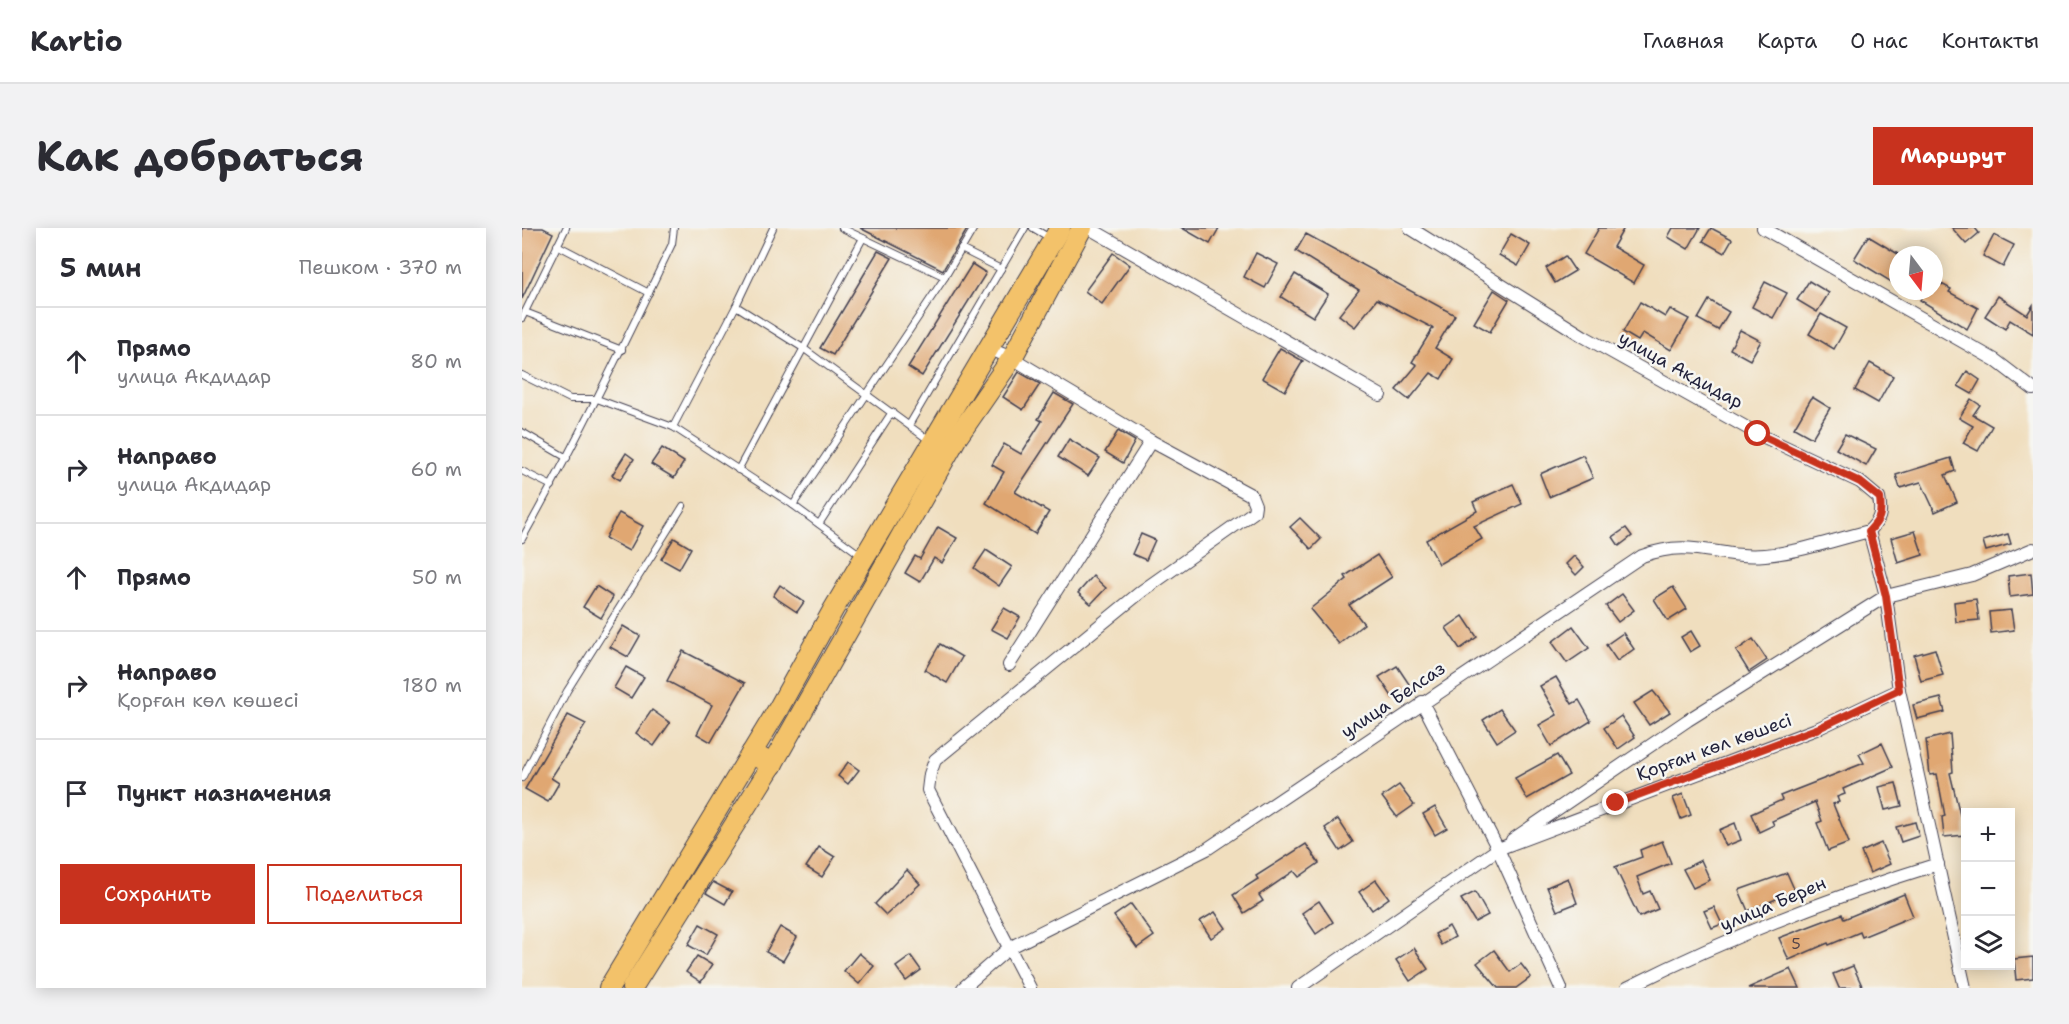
<!DOCTYPE html>
<html lang="ru">
<meta charset="utf-8">
<style>
body{margin:0;font-family:"Shantell Sans",sans-serif;background:#f2f2f3;color:#2b2b33}
.controls{position:absolute;right:18px;bottom:18px;display:grid;overflow:hidden;border-radius:0px;box-shadow:0 3px 15px #0003}
.controls button{width:54px;height:54px;display:grid;place-items:center;padding:0;border:0;border-bottom:2px solid #e1e1e2;background:#fff;color:#2b2b33;font:30px sans-serif}
.compass{position:absolute;left:1367px;top:18px;width:54px;height:54px;border-radius:50%;background:#fff;box-shadow:0 3px 15px #0003;rotate:164deg}
.stop{position:absolute;width:18px;height:18px;margin:-14px;border:4px solid #c8321e;border-radius:50%;background:#fff}
.stop.end{background:#c8321e;border-color:#fff;box-shadow:0 2px 6px #0008}
.list{margin:0;padding:0;list-style:none}
h2{display:flex;justify-content:space-between;align-items:center;height:78px;margin:0;padding:0 24px;font-size:26px}
h2 small{font-size:20px;font-weight:400;color:#7c7c81}
.list li{display:grid;grid-template-columns:39px 1fr auto;gap:18px;align-items:center;box-sizing:border-box;height:108px;padding:0 24px;border-top:2px solid #e1e1e2}
.list b{display:block;font-size:22px;white-space:nowrap}
.list p{margin:0;font-size:20px;white-space:nowrap;color:#7c7c81}
.list em{font-size:20px;font-style:normal;color:#7c7c81}
.actions{display:flex;gap:12px;padding:18px 24px}
.actions a{flex:1;padding:14px 0;border:2px solid #c8321e;border-radius:0px;text-align:center;font-size:21px;color:#c8321e}
.actions .main{background:#c8321e;color:#fff}
.icon{flex:none;width:33px;height:33px;fill:none;stroke:currentColor;stroke-width:2;stroke-linecap:round;stroke-linejoin:round}
.map{position:relative;flex:none;width:1511px;height:760px;overflow:hidden;border-radius:0px}
header{display:flex;align-items:center;gap:36px;box-sizing:border-box;height:84px;padding:0 30px;background:#fff;border-bottom:2px solid #e1e1e2}
header strong{font-size:28px}
nav{display:flex;gap:33px;margin-inline-start:auto;font-size:21px}
.intro{display:flex;align-items:center;justify-content:space-between;box-sizing:border-box;height:144px;padding:0 36px}
h1{margin:0;font-size:42px}
.button{padding:15px 27px;border-radius:0px;background:#c8321e;color:#fff;font-size:21px;font-weight:700}
main{display:flex;gap:36px;padding:0 36px}
aside{flex:1;background:#fff;border-radius:0px;box-shadow:0 3px 15px #0003}
.map>svg:first-child{display:block}
</style>
<header>
<strong>Kartio</strong>
<nav><a>Главная</a><a>Карта</a><a>О нас</a><a>Контакты</a></nav>
</header>
<div class="intro"><h1>Как добраться</h1><a class="button">Маршрут</a></div>
<main>
<aside>
<h2>5 мин<small>Пешком · 370 m</small></h2>
<ul class="list">
<li><svg class="icon" aria-label="ahead" viewBox="0 0 24 24"><path d="M12 20V5M6 11l6-6 6 6"/></svg><div><b>Прямо</b><p>улица Акдидар</p></div><em>80 m</em></li>
<li><svg class="icon" aria-label="right" viewBox="0 0 24 24"><path d="M7 20v-9h11M14 6l5 5-5 5"/></svg><div><b>Направо</b><p>улица Акдидар</p></div><em>60 m</em></li>
<li><svg class="icon" aria-label="ahead" viewBox="0 0 24 24"><path d="M12 20V5M6 11l6-6 6 6"/></svg><div><b>Прямо</b></div><em>50 m</em></li>
<li><svg class="icon" aria-label="right" viewBox="0 0 24 24"><path d="M7 20v-9h11M14 6l5 5-5 5"/></svg><div><b>Направо</b><p>Қорған көл көшесі</p></div><em>180 m</em></li>
<li><svg class="icon" aria-label="arrive" viewBox="0 0 24 24"><path d="M6 21V4h12l-3 4 3 4H6"/></svg><div><b>Пункт назначения</b></div></li>
</ul>
<div class="actions"><a class="main">Сохранить</a><a>Поделиться</a></div>
</aside>
<div class="map">
<svg width="1511" height="760" viewBox="0 0 1511 760">
<rect width="100%" height="100%" fill="#f6f6f2"/>
<filter id="ink" filterUnits="userSpaceOnUse"><feTurbulence type="fractalNoise" baseFrequency=".0167" numOctaves="2"/><feDisplacementMap in="SourceGraphic" scale="12" xChannelSelector="R" yChannelSelector="G"/><feConvolveMatrix kernelMatrix="1 2 1 2 8 2 1 2 1" color-interpolation-filters="sRGB"/></filter>
<filter id="wash" filterUnits="userSpaceOnUse"><feTurbulence type="fractalNoise" baseFrequency=".008" numOctaves="4" result="noise"/><feDisplacementMap in="SourceGraphic" scale="24" xChannelSelector="R" yChannelSelector="G"/><feGaussianBlur stdDeviation="1.35" result="paint"/><feColorMatrix in="noise" values="0 0 0 0 0 0 0 0 0 0 0 0 0 0 0 0 0 1.4 0 .05"/><feComposite in="paint" operator="in"/></filter>
<g filter="url(#wash)">
<rect width="100%" height="100%" fill="#f0debe"/>
<g id="blocks">
<g fill="#e0a772">
<polygon points="0,0 21,0 31,5 0,71"/>
<polygon points="338,0 446,0 421,42"/>
<polygon points="660,0 697,0 688,16"/>
<polygon points="1077,0 1102,0 1091,19 1122,37 1112,55 1062,26"/>
<polygon points="1151,0 1178,0 1166,21 1146,9"/>
<polygon points="1189,0 1210,11 1202,25 1181,13"/>
<polygon points="1430,0 1453,0 1457,5 1444,16"/>
<polygon points="784,6 933,87 913,120 931,131 919,151 909,145 887,172 874,162 895,137 890,134 911,100 855,71 833,99 817,87 837,62 774,23"/>
<polygon points="989,6 1008,17 996,38 977,27"/>
<polygon points="1472,7 1492,17 1481,39 1461,28"/>
<polygon points="1346,8 1376,26 1376,58 1332,31"/>
<polygon points="356,23 370,30 311,127 298,120"/>
<polygon points="591,25 608,37 580,76 563,63"/>
<polygon points="734,25 756,36 743,60 722,49"/>
<polygon points="1043,28 1053,43 1033,55 1024,40"/>
<polygon points="450,36 464,45 400,148 386,139"/>
<polygon points="773,46 806,66 791,89 759,69"/>
<polygon points="1412,52 1429,61 1427,64 1456,80 1445,101 1398,72 1403,63 1412,63"/>
<polygon points="1287,53 1307,65 1295,84 1275,72"/>
<polygon points="1243,54 1265,65 1251,90 1230,79"/>
<polygon points="972,62 987,72 968,104 952,95"/>
<polygon points="1476,68 1505,87 1511,77 1511,106 1488,92 1483,101 1463,88"/>
<polygon points="1187,72 1207,84 1196,102 1176,91"/>
<polygon points="1118,74 1143,89 1148,81 1167,91 1149,122 1121,105 1116,113 1101,104"/>
<polygon points="1299,86 1324,100 1312,121 1287,106"/>
<polygon points="1218,102 1239,113 1228,132 1208,121"/>
<polygon points="758,120 781,133 763,163 740,150"/>
<polygon points="1348,135 1371,148 1356,175 1333,162"/>
<polygon points="1445,143 1458,152 1450,166 1436,158"/>
<polygon points="497,144 518,156 501,182 481,169"/>
<polygon points="532,165 551,176 493,264 527,284 513,306 464,275 482,244 470,237 482,216 499,226 520,193 516,191"/>
<polygon points="1290,169 1308,180 1290,210 1272,200"/>
<polygon points="1449,171 1458,177 1451,187 1470,198 1456,223 1441,215 1451,198 1437,190"/>
<polygon points="596,203 613,213 601,235 583,224"/>
<polygon points="1323,206 1354,221 1344,238 1314,221"/>
<polygon points="547,211 578,230 566,248 536,229"/>
<polygon points="140,220 162,234 152,250 129,236"/>
<polygon points="104,225 112,231 98,252 90,247"/>
<polygon points="1061,227 1071,250 1027,269 1018,246"/>
<polygon points="1429,230 1433,243 1423,247 1435,274 1413,284 1399,254 1378,260 1374,247"/>
<polygon points="991,256 1000,276 952,298 960,311 917,336 904,312 955,283 951,274"/>
<polygon points="97,285 121,298 107,323 83,310"/>
<polygon points="778,290 799,311 789,321 768,299"/>
<polygon points="416,299 435,310 420,335 412,330 398,354 383,345 393,328 398,331"/>
<polygon points="1104,300 1110,308 1097,318 1091,309"/>
<polygon points="1393,303 1401,327 1376,335 1369,310"/>
<polygon points="619,306 633,312 624,332 610,326"/>
<polygon points="1486,306 1489,316 1464,323 1461,313"/>
<polygon points="152,310 169,320 157,341 139,331"/>
<polygon points="464,322 490,339 477,358 452,340"/>
<polygon points="855,327 870,349 827,377 842,396 817,416 788,381 825,351 823,348"/>
<polygon points="1052,328 1062,339 1054,347 1044,336"/>
<polygon points="1509,345 1511,366 1488,369 1486,348"/>
<polygon points="571,348 584,360 569,376 556,365"/>
<polygon points="258,357 282,374 275,384 251,368"/>
<polygon points="74,358 91,369 79,390 61,379"/>
<polygon points="1151,359 1165,381 1146,393 1132,371"/>
<polygon points="1100,366 1112,382 1096,394 1084,378"/>
<polygon points="1454,371 1457,392 1434,394 1432,374"/>
<polygon points="482,380 498,389 486,410 469,401"/>
<polygon points="1489,382 1492,402 1469,405 1467,384"/>
<polygon points="941,388 955,409 938,421 924,400"/>
<polygon points="101,398 118,408 106,429 88,419"/>
<polygon points="1051,398 1067,420 1045,435 1030,414"/>
<polygon points="1169,403 1178,418 1168,424 1159,409"/>
<polygon points="1101,405 1112,421 1095,433 1084,417"/>
<polygon points="1231,411 1245,432 1227,444 1214,423"/>
<polygon points="418,416 440,429 425,455 403,442"/>
<polygon points="1413,421 1421,447 1399,453 1392,427"/>
<polygon points="161,423 223,455 189,514 175,506 190,477 145,453"/>
<polygon points="875,438 889,459 871,470 857,449"/>
<polygon points="104,439 122,449 109,470 92,460"/>
<polygon points="1034,449 1050,476 1057,472 1069,493 1029,518 1017,497 1035,487 1018,458"/>
<polygon points="1131,463 1148,484 1127,497 1112,475"/>
<polygon points="1419,470 1423,484 1395,491 1391,477"/>
<polygon points="978,481 993,502 975,514 961,492"/>
<polygon points="130,482 148,495 132,518 114,505"/>
<polygon points="46,487 64,496 29,550 37,555 26,574 3,561"/>
<polygon points="1099,488 1113,509 1096,521 1082,500"/>
<polygon points="1428,506 1431,544 1428,545 1438,587 1443,586 1443,607 1422,609 1420,589 1423,588 1415,546 1408,547 1404,512"/>
<polygon points="1360,515 1371,539 1321,561 1323,566 1315,569 1317,574 1311,576 1327,615 1306,623 1295,595 1300,593 1293,574 1250,593 1252,597 1237,604 1229,586 1260,572 1258,568 1342,535 1337,526"/>
<polygon points="1035,527 1047,547 1005,571 993,550"/>
<polygon points="326,534 337,542 326,556 316,548"/>
<polygon points="1374,555 1380,578 1363,582 1357,559"/>
<polygon points="877,557 892,577 875,589 860,569"/>
<polygon points="1161,566 1169,587 1159,591 1151,570"/>
<polygon points="913,579 925,600 913,607 901,586"/>
<polygon points="816,591 831,614 818,623 803,600"/>
<polygon points="1393,594 1397,608 1379,614 1374,599"/>
<polygon points="1213,595 1219,612 1204,618 1197,602"/>
<polygon points="1140,613 1149,635 1115,649 1121,666 1128,663 1136,681 1117,689 1093,639 1120,629 1118,622"/>
<polygon points="1359,615 1368,636 1348,645 1339,624"/>
<polygon points="784,616 797,635 777,649 772,643 737,667 741,673 722,685 711,667 736,651 734,648"/>
<polygon points="297,619 313,629 300,649 284,639"/>
<polygon points="1179,632 1188,652 1171,660 1161,641"/>
<polygon points="385,642 398,656 364,687 353,676"/>
<polygon points="1265,645 1273,663 1226,683 1217,662"/>
<polygon points="1046,650 1055,675 1035,683 1025,659"/>
<polygon points="854,652 867,670 850,682 837,664"/>
<polygon points="191,654 210,664 203,676 184,665"/>
<polygon points="953,664 966,687 953,694 939,671"/>
<polygon points="1382,666 1391,688 1340,709 1338,704 1307,717 1306,715 1267,732 1257,710 1320,686 1322,691"/>
<polygon points="797,673 811,694 794,706 780,685"/>
<polygon points="609,676 632,708 615,720 592,688"/>
<polygon points="1192,679 1200,696 1190,700 1182,683"/>
<polygon points="693,684 704,700 689,710 678,693"/>
<polygon points="178,696 196,706 184,727 166,717"/>
<polygon points="927,698 933,709 919,717 913,706"/>
<polygon points="258,699 275,709 261,733 244,724"/>
<polygon points="892,720 906,741 888,753 874,732"/>
<polygon points="972,722 988,744 999,736 1009,749 994,760 976,760 955,735"/>
<polygon points="337,725 352,738 337,756 322,743"/>
<polygon points="175,728 190,737 179,754 164,744"/>
<polygon points="389,728 399,742 384,753 374,739"/>
<polygon points="1511,729 1511,750 1494,752 1492,731"/>
<polygon points="1331,738 1341,760 1317,760 1311,746"/>
<polygon points="1269,741 1278,760 1226,760"/>
</g>
</g>
</g>
<g filter="url(#ink)">
<use href="#blocks" fill-opacity="0" stroke="#413e4f" stroke-width="1.5"/>
<g fill="none" stroke-linecap="round" stroke-linejoin="round">
<g stroke="#413e4f" stroke-width="8">
<g id="service">
<polyline points="511,0 528,10"/>
<polyline points="35,17 127,65"/>
<polyline points="439,21 479,41"/>
<polyline points="423,49 452,0"/>
<polyline points="214,78 251,0"/>
<polyline points="3,84 100,122"/>
<polyline points="0,90 44,0"/>
<polyline points="0,147 48,171 75,171 151,199 271,277 340,328"/>
<polyline points="387,197 503,0"/>
<polyline points="151,199 214,78 281,120 408,213"/>
<polyline points="0,204 45,230"/>
<polyline points="216,242 341,10"/>
<polyline points="0,243 30,258"/>
<polyline points="271,277 423,49 320,0"/>
<polyline points="297,296 370,184"/>
<path d="M 0,311 C 54,215 102,116 150,16 L 152,0"/>
<polyline points="0,550 45,463 161,278"/>
</g>
</g>
<g stroke="#413e4f" stroke-width="14">
<g id="minor">
<polyline points="567,0 858,167"/>
<path d="M 888,0 L 1061,108 L 1236,206 L 1338,254 L 1357,270 C 1360,286 1358,292 1347,303 L 1364,368 L 1377,462 L 1443,760"/>
<polyline points="1241,0 1473,132 1511,161"/>
<polyline points="468,121 490,130 629,213 729,267 733,277 732,284 620,363 413,532 408,546 406,562 508,760"/>
<polyline points="487,437 629,213"/>
<polyline points="900,474 976,621 1039,760"/>
<polyline points="990,612 1166,492 1364,368 1450,347 1511,321"/>
<path d="M 441,760 L 487,720 L 685,621 L 1120,328 C 1171,309 1195,331 1243,327 C 1278,324 1313,312 1347,303"/>
<polyline points="776,760 976,621 1297,500 1377,462"/>
<path d="M 1105,760 C 1205,710 1309,669 1416,636"/>
</g>
</g>
<g stroke="#413e4f" stroke-width="22">
<g id="primary">
<polyline points="87,760 255,483 311,382 538,0"/>
<polyline points="110,760 250,537 434,211 490,130 560,0"/>
</g>
</g>
<g stroke="#413e4f" stroke-width="23">
<polyline id="trunk" points="230,525 250,537"/>
</g>
<use href="#service" stroke="#fff" stroke-width="6"/>
<use href="#minor" stroke="#fff" stroke-width="12"/>
<use href="#primary" stroke="#f3c26a" stroke-width="20"/>
<use href="#trunk" stroke="#f3c26a" stroke-width="21"/>
</g>
</g>
<g fill="none" stroke-linecap="round" stroke-linejoin="round" filter="url(#ink)">
<path stroke="#c8321e" stroke-width="8" d="M 1094,575 L 1297,500 L 1377,462 L 1364,368 L 1347,303 C 1358,292 1360,286 1358,270 L 1338,254 L 1236,206"/>
</g>
<g text-anchor="middle" dominant-baseline="central" stroke-width="5" stroke-linejoin="round" paint-order="stroke">
<g font-size="15" fill="#524349">
<text x="1274" y="716">5</text>
</g>
<g font-size="18" fill="#22223b" stroke="#f6f6f2">
<text transform="translate(1159 142) rotate(29)">улица Акдидар</text>
<text transform="translate(871 472) rotate(-34)">улица Белсаз</text>
<text transform="translate(1192 519) rotate(-20)">Қорған көл көшесі</text>
<text transform="translate(1251 676) rotate(-23)">улица Берен</text>
</g>
</g>
</svg>
<div class="controls">
<button>+</button>
<button>−</button>
<button><svg class="icon" aria-label="layers" viewBox="0 0 24 24"><path d="M12 4l9 5-9 5-9-5zM3 14l9 5 9-5"/></svg></button>
</div>
<svg class="compass" viewBox="-18 -18 36 36"><path d="M0-13l5 13h-10z" fill="#e53935"/><path d="M0 13l5-13h-10z" fill="#7c7c81"/></svg>
<div class="stop" style="left:1236px;top:206px"></div>
<div class="stop end" style="left:1094px;top:575px"></div>
</div>
</main>
